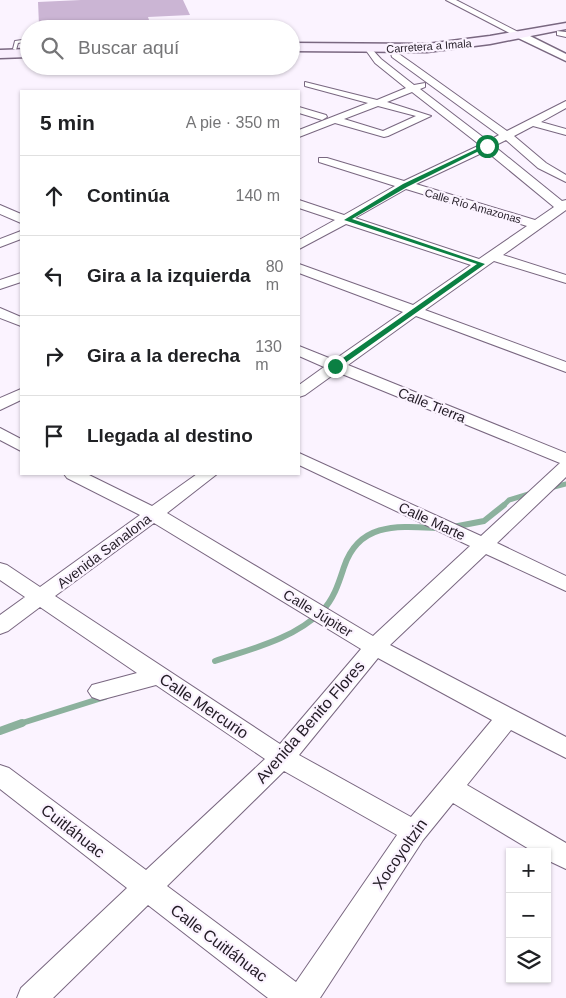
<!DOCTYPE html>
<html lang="es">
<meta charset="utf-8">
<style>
body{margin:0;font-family:Arial,sans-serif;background:#f2f2f2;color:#202124}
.controls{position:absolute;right:15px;bottom:15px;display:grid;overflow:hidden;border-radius:0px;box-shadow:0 1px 4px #0004}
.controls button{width:45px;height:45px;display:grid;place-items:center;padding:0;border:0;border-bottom:1px solid #e0e0e0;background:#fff;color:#202124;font:25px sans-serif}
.stop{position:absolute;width:15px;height:15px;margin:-11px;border:4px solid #0b8043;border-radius:50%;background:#fff}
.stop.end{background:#0b8043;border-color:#fff;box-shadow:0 1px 5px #0008}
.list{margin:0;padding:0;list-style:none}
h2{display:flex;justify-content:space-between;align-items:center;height:65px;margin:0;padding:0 20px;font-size:21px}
h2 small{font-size:16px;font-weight:400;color:#757577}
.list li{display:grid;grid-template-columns:32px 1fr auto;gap:15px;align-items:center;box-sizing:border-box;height:80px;padding:0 20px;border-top:1px solid #e0e0e0}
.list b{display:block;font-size:19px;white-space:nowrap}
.list em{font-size:16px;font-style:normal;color:#757577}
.icon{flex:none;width:28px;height:28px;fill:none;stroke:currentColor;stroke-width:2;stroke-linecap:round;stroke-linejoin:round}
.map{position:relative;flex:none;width:566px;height:998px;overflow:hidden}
.search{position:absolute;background:#fff;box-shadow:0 1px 4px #0004;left:20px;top:20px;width:280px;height:55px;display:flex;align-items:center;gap:12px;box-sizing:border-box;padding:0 18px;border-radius:28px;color:#757577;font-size:19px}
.panel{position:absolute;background:#fff;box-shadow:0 1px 4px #0004;left:20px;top:90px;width:280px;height:385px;border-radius:0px}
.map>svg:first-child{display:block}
</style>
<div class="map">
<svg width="566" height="998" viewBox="0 0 566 998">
<rect width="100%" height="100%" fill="#fbf3ff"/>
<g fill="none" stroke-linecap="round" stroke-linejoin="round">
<g stroke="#8cb19d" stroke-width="5">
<polyline points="550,488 566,484"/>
<polyline points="503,506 509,500 532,493"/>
</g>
<g stroke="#8cb19d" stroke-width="6">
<polyline points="453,527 484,521 504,505"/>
<path d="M 215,661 C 251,649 294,639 322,611 C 334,599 339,582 344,567 C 359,522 398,526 437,528"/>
<polyline points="19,724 105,697"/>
</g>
<polyline stroke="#8cb19d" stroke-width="8" points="0,731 22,723"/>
</g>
<polygon fill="#cbb5d4" points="81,0 183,0 190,15 148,17 151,26 75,29 57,28 57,25 39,25 38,2"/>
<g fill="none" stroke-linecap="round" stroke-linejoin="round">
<g stroke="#796780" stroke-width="2">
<g id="service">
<polygon points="29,39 29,41 18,43 16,50 13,49 15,41"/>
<polygon points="29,46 29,49 24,50 22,49"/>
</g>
</g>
<g stroke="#796780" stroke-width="2">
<g id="minor">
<polygon points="446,0 456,0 524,35 517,37"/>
<polygon points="557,31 566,32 566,37 557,35"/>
<path d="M 369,46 L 381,59 L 414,85 L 425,83 L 425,87 L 420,89 L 488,141 L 499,135 L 392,57 L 389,47 L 395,47 L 399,54 L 412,63 L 507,131 L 566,101 L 566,108 L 541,122 L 566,129 L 566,135 L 533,126 L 514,136 L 546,163 L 566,175 L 566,182 L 538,168 L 506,140 L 494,146 L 562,201 L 566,200 L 566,210 L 503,255 L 566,275 L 566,283 L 494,261 L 425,310 L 566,362 L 566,372 L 416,316 L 348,365 L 566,453 L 566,477 L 497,543 L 566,576 L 566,591 L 486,554 L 390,645 L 566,737 L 566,758 L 511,730 L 467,785 L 566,843 L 566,869 L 547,860 L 547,852 L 534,852 L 453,803 L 423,840 L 320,998 L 268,998 L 148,905 L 53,998 L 17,998 L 21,988 L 127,888 L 0,789 L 0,765 L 9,768 L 146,870 L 265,759 L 156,685 L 100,700 L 92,697 L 88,691 L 92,685 L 137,673 L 40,607 L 8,631 L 0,634 L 0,615 L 25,597 L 0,580 L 0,563 L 7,565 L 40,587 L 140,515 L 67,478 L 64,474 L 87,474 L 152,506 L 197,474 L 217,474 L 167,513 L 373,636 L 470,546 L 299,465 L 299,453 L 481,536 L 560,463 L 337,372 L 305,395 L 299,397 L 299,385 L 324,367 L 299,356 L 299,346 L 334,360 L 403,312 L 299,273 L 299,264 L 413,305 L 471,265 L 346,224 L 299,249 L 299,240 L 335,220 L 299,208 L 299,200 L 344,215 L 395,186 L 319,162 L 319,158 L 327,158 L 404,181 L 480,145 L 412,92 L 387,102 L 431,116 L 388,136 L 384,137 L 335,123 L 299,137 L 299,130 L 368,103 L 305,86 L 305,82 L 377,100 L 406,88 L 375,63 L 365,49 ZM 378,106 L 416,116 L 383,131 L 344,119 ZM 486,151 L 554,207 L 535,220 L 416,184 ZM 406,189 L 527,226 L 479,259 L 355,218 ZM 154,523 L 361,649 L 280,744 L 55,596 ZM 378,658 L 492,720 L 411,817 L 299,755 ZM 284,771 L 397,835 L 296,982 L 167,886 Z"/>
<polygon points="299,107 326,115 327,117 322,120 299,113"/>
<polygon points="0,205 21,214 21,223 0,214"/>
<polygon points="21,231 21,239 0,247 0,239"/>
<polygon points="21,273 21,282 0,289 0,280"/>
<polygon points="0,308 21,317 21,326 0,318"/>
<polygon points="21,389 21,400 0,410 0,398"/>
<polygon points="0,428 21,439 21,451 0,440"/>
</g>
</g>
<g stroke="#796780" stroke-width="3">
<polygon id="tertiary" points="516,33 524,33 566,54 566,61 516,37"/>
</g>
<g stroke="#796780" stroke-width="3">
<g id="secondary">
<polygon points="566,23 566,29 490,44 427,52 291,51 291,43 427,44 490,36"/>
<polygon points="29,49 29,57 0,58 0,50"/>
</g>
</g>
<use href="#service" fill="#fff" fill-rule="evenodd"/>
<use href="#minor" fill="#fff" fill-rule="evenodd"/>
<use href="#tertiary" fill="#fff" fill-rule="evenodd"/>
<use href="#secondary" fill="#f9eefe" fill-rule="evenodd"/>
</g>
<polygon fill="#0b8043" points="485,145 489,146 407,187 352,219 485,264 338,368 333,368 333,365 477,264 344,220 403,184"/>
<g text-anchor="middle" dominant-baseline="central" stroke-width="4.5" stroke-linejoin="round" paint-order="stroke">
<g font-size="11" fill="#221b25" stroke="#fbf3ff">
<text transform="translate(429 46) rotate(-4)">Carretera a Imala</text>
<text transform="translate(473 206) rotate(16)">Calle Río Amazonas</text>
</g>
<g font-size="14" fill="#221b25" stroke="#fbf3ff">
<text transform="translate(432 405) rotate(22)">Calle Tierra</text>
<text transform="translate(432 521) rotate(25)">Calle Marte</text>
<text transform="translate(104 551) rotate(-37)">Avenida Sanalona</text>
<text transform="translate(318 613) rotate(31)">Calle Júpiter</text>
</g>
<g font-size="16" fill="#221b25" stroke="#fbf3ff">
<text transform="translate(204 706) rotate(34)">Calle Mercurio</text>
<text transform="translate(310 722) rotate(-49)">Avenida Benito Flores</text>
<text transform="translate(73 831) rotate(38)">Cuitláhuac</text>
<text transform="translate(400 854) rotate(-55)">Xocoyoltzin</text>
<text transform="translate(219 943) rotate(37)">Calle Cuitláhuac</text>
</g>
</g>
</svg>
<div class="controls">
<button>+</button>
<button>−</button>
<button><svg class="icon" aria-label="layers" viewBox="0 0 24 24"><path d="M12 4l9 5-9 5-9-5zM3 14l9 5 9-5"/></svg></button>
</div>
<div class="stop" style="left:487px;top:146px"></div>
<div class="stop end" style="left:335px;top:366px"></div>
<div class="search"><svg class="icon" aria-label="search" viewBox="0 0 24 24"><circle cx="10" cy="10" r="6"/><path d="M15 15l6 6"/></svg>Buscar aquí</div>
<section class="panel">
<h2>5 min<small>A pie · 350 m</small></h2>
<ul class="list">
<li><svg class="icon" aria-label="ahead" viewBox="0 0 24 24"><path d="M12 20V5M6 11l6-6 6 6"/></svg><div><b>Continúa</b></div><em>140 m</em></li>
<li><svg class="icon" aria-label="left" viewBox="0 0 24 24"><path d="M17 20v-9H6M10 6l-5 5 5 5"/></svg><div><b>Gira a la izquierda</b></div><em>80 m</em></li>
<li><svg class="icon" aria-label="right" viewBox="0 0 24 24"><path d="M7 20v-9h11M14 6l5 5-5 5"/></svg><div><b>Gira a la derecha</b></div><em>130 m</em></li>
<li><svg class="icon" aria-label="arrive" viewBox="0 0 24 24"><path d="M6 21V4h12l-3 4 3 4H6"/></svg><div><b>Llegada al destino</b></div></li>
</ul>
</section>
</div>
